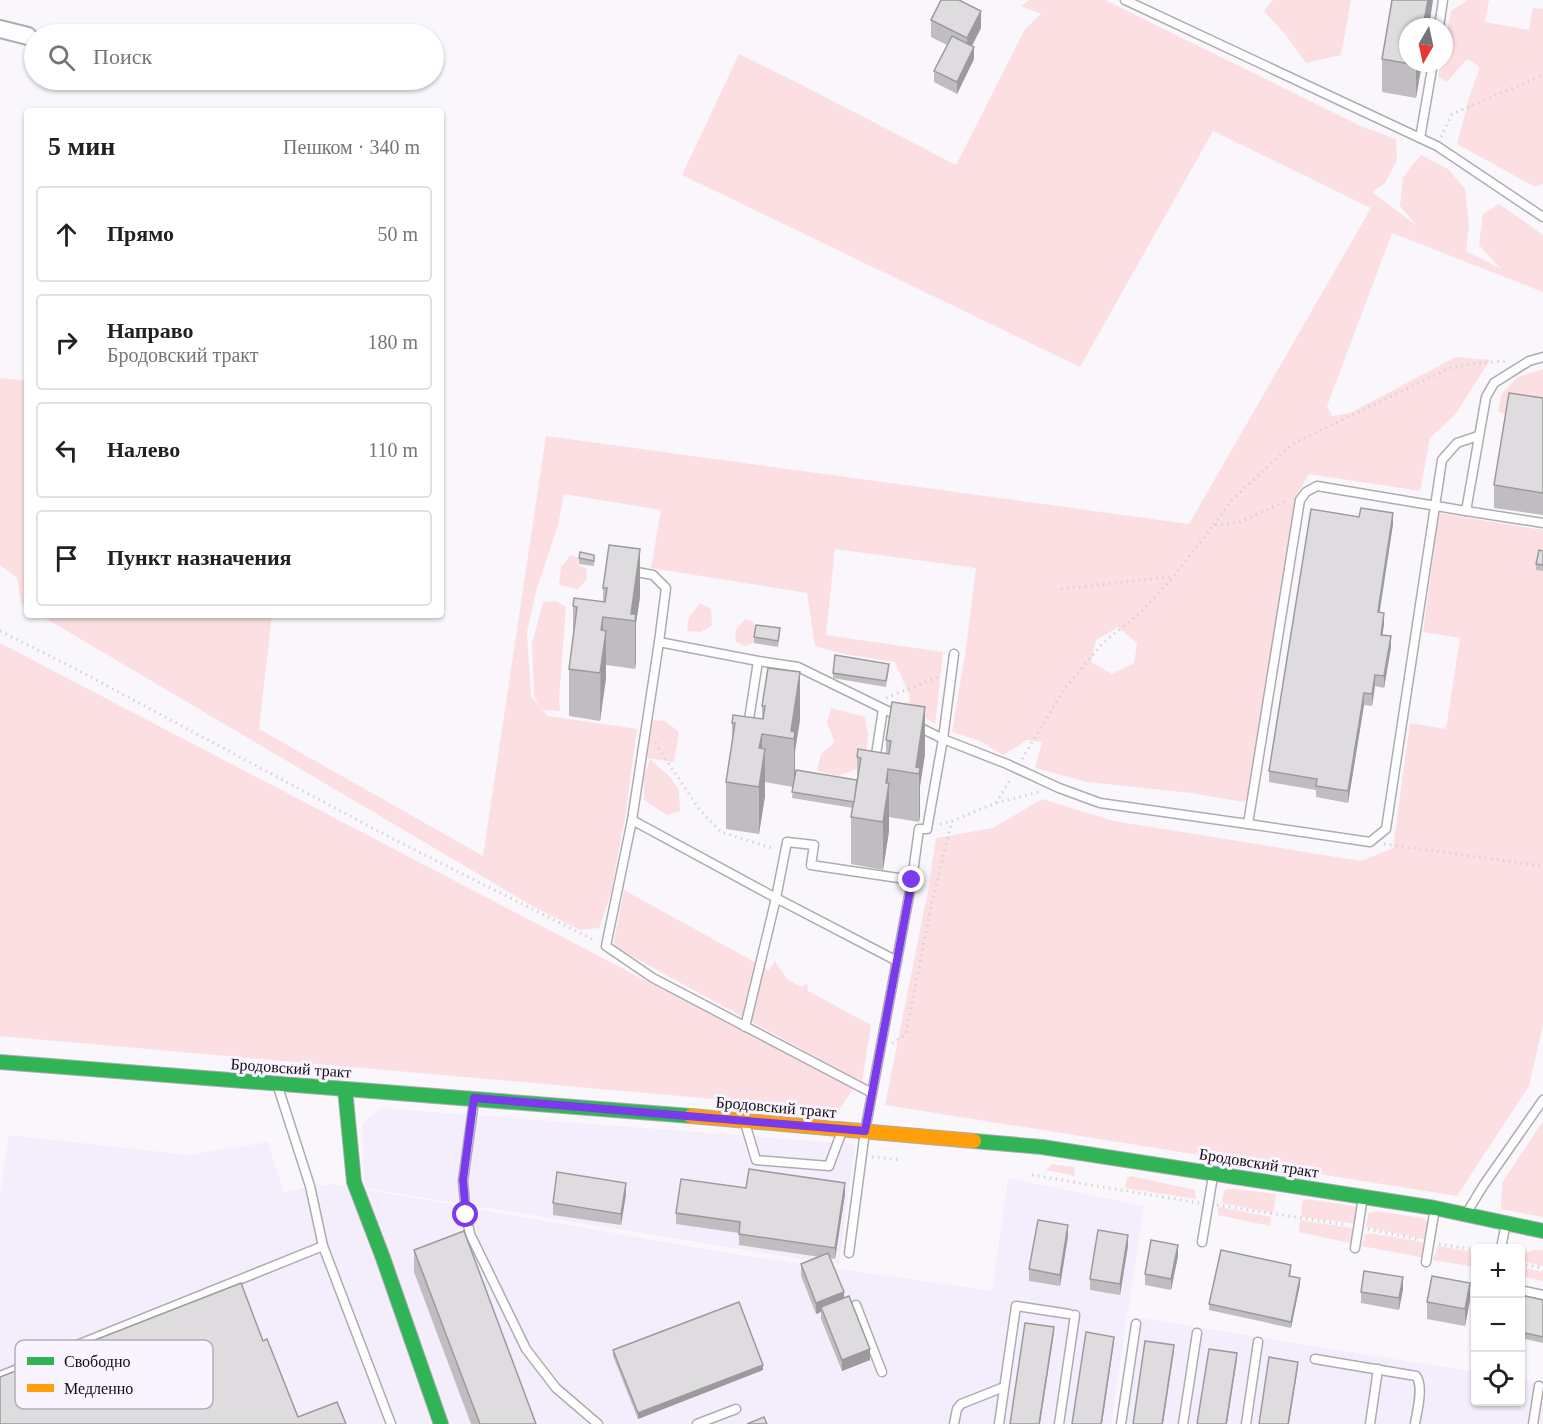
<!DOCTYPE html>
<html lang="ru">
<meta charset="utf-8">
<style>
body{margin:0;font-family:Georgia,serif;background:#f2f2f2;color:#202124}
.controls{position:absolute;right:18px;bottom:18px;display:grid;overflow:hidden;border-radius:6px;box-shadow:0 2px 4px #0004}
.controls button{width:54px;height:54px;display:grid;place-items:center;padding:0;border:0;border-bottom:2px solid #e0e0e0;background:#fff;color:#202124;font:30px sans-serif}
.compass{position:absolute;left:1399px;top:18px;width:54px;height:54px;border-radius:50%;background:#fff;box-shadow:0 2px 4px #0004;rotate:189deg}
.stop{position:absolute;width:18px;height:18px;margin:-14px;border:4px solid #7c3aed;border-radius:50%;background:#fff}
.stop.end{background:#7c3aed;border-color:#fff;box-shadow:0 2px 6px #0008}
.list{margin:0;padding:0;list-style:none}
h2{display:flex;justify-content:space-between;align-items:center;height:78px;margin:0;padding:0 24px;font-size:26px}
h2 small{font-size:20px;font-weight:400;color:#757577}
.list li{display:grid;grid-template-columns:39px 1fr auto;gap:18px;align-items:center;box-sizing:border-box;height:96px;margin:0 12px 12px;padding:0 12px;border:2px solid #e0e0e0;border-radius:6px}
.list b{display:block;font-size:22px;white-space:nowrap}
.list p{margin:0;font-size:20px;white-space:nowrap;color:#757577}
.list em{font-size:20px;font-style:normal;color:#757577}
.icon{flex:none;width:33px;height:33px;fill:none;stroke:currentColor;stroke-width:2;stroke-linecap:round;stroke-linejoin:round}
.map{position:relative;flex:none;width:1543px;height:1424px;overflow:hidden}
.search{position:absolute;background:#fff;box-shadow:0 2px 4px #0004;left:24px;top:24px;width:420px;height:66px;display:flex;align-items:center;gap:15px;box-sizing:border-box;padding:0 21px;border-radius:33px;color:#757577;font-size:22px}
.panel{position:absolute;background:#fff;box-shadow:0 2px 4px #0004;left:24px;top:108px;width:420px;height:510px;border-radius:6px}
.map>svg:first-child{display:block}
</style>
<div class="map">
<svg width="1543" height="1424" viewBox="0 0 1543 1424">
<rect width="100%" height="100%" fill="#f9f7fc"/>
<g fill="#f4edfb">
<polygon points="380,1108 855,1144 839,1265 364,1188 362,1124"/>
<polygon points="9,1135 189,1155 268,1142 284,1193 310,1186 334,1184 728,1253 992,1291 1008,1178 1144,1206 1111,1424 0,1424 0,1192"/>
<polygon points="1134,1317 1475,1372 1476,1402 1520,1402 1521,1379 1543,1383 1543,1424 1117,1424"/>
</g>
<g fill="#fbdfe2" fill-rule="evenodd">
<path d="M 1030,0 L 1105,0 L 1361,126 L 1396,139 L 1397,160 L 1385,183 L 1372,192 L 1417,226 L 1400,206 L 1403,177 L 1421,155 L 1448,169 L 1465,189 L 1469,225 L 1466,251 L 1501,269 L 1479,245 L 1483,214 L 1499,204 L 1543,235 L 1543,292 L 1392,233 L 1327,406 L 1332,416 L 1350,413 L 1456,357 L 1490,360 L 1455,415 L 1430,438 L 1420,491 L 1309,474 L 1296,496 L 1251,794 L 1244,802 L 1191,793 L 1087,782 L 1035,768 L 1042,742 L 1027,740 L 1003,755 L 980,741 L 952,732 L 965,655 L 976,568 L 835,549 L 826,635 L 943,652 L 935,724 L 909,708 L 910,697 L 895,662 L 844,654 L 815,646 L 807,593 L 651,568 L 661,510 L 564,494 L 558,525 L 536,591 L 527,632 L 531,696 L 539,705 L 534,696 L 532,643 L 543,602 L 556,601 L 566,607 L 559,699 L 560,711 L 542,710 L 548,716 L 637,729 L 626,812 L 611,893 L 599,928 L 580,930 L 534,907 L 40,615 L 272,615 L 259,729 L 483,856 L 546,436 L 1189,524 L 1371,208 L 1213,131 L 1080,367 L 682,175 L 739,54 L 800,84 L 956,165 L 1025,29 L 1041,14 L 1021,6 ZM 1118,627 L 1137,643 L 1134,663 L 1112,674 L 1091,662 L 1096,640 Z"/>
<polygon points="1273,0 1351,0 1341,55 1306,63 1283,32 1264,11"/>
<polygon points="1468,0 1489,0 1485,22 1529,30 1533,8 1543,9 1543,184 1535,187 1457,144 1470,95 1480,67 1467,59 1447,82 1438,77 1441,63 1444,63 1444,48 1451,11"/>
<polygon points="1543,369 1543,420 1498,412 1501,395 1518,377"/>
<polygon points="0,378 27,381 27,607 21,604 17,578 0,565"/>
<polygon points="1439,513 1543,530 1543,1024 1529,1086 1457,1196 885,1105 928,891 936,838 993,828 1042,799 1114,821 1361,861 1393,848 1410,723 1446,729 1460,638 1423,632"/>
<polygon points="571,555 579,558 578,565 586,568 587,579 578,589 559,585 561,567"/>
<polygon points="700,603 711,609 712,625 701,632 687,631 689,617"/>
<polygon points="745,619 753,622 756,630 754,643 745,646 735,641 736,630"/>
<polygon points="0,643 853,1089 839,1110 0,1036"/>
<polygon points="831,708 865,717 868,736 864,766 838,776 817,771 821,754 835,742 827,723"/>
<polygon points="653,720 665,721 679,732 674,762 647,758"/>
<polygon points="650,759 671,778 679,791 680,811 667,815 644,800 644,778"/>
<polygon points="624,890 769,970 775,961 787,979 801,987 807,984 808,991 871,1025 862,1082 613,946"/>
<polygon points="1543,1121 1543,1217 1501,1209 1502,1183"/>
<polygon points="1052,1164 1074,1167 1075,1176 1046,1170"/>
<polygon points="1131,1176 1195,1190 1196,1199 1125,1188 1127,1178"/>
<polygon points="1226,1189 1235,1189 1276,1194 1273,1213 1222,1203 1224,1192"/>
<polygon points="1307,1199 1360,1207 1358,1224 1301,1217 1302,1201"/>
<polygon points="1220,1207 1271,1217 1270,1226 1218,1215 1218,1208"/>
<polygon points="1376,1211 1422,1218 1430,1223 1427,1240 1366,1227 1368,1214"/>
<polygon points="1300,1220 1357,1229 1355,1244 1299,1232"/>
<polygon points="1370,1233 1428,1243 1425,1258 1362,1246 1365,1235"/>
<polygon points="1438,1246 1475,1252 1475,1267 1433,1260"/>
<polygon points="1534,1250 1543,1250 1543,1266 1521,1261 1521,1255"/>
<polygon points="1520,1267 1543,1272 1543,1281 1521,1276"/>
</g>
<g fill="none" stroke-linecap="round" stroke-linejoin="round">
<g stroke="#aeacb1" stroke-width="11">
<g id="lane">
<polyline points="1125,0 1437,146 1543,217"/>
<polyline points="1439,27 1443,0"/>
<polyline points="1420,138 1433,63"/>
<polyline points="1466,511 1543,523"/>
<polyline points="631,571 653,575 666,588 659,642"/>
<polyline points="915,725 943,739 1007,764 1059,788 1100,803 1248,824 1300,500 1306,492 1317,486 1466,511 1486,397 1494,383 1529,361 1543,357"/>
<polyline points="748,726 758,661"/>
<polyline points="875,761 883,709"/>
<polyline points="632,820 776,898 897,961"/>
<polyline points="1248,824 1370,842 1386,829 1442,460 1457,443 1478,436"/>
<polyline points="912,880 919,829 927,829 943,739 954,654"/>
<polyline points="745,1027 776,898 787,842 814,845 811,865 912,880 865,1131 849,1253"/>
<polyline points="278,1087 310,1186 323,1246 391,1424"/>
<polyline points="872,1093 653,978 606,946 632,820 659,642 758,661 798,667 898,716"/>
<polyline points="474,1101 463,1181 466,1215 470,1234 526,1349 556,1388 598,1424"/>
<polyline points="745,1123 756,1160 829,1166 842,1131"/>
<polyline points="1466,1214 1483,1186 1543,1100"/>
<polyline points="1202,1242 1213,1176"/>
<polyline points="1355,1248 1363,1197"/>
<polyline points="1501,1248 1506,1223"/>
<polyline points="1426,1262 1435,1208"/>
<polyline points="1520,1290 1543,1295"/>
<polyline points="856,1305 882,1372"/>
<path d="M 1315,1359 L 1416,1376 C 1424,1386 1417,1411 1415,1424"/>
<polyline points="0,1376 323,1246"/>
<polyline points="697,1424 736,1409"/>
<polyline points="954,1424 957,1409 961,1404 1004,1387"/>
<polyline points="999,1424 1016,1306 1069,1314"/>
<polyline points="1059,1424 1075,1315"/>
<polyline points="1121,1424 1136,1324"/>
<polyline points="1183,1424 1197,1333"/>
<polyline points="1246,1424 1258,1342"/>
<polyline points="1370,1424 1378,1369"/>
<polyline points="1533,1424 1539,1386"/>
</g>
</g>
<g stroke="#aeacb1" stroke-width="20">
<polyline id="street" points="0,29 28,36"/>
</g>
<g stroke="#aeacb1" stroke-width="16">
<g id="fast">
<polyline points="0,1062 691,1116"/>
<polyline points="345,1089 354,1182 383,1258 441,1424"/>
<polyline points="974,1141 1042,1147 1435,1208 1543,1231"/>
</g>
</g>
<g stroke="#aeacb1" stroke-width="16">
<polyline id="slow" points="691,1116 974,1141"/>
</g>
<g stroke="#d4d3d5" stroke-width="3" stroke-dasharray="1.5 4.5" stroke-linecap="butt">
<polyline points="1441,137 1452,114 1543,75"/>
<polyline points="1214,525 1232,500 1292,444 1450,368 1478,363 1508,361"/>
<polyline points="1061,589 1171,577"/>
<polyline points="0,631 70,666 391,838 596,941"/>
<polyline points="886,698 941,676"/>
<polyline points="655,743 699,809 721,832 775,849"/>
<polyline points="1022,759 1063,691 1102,644 1142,611 1173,577 1214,525 1240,522 1288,500"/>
<polyline points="996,803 1011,778"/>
<polyline points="940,824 952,821 996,803 1039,792"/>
<polyline points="1384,844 1543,866"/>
<polyline points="892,1043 906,1034 932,902 952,821"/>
<polyline points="872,1157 902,1160"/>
<polyline points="1032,1175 1199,1203"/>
<polyline points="1217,1205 1347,1225"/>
<polyline points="1368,1229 1421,1240"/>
<polyline points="1439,1244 1476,1250"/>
<polyline points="1520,1264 1543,1268"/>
</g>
<use href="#lane" stroke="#fefeff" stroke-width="8"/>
<use href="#street" stroke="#fefeff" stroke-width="16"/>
<use href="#fast" stroke="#30b455" stroke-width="14"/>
<use href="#slow" stroke="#ff9f0a" stroke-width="14"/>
</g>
<g fill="#c0bdc0">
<polygon points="931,20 981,28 972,46 974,59 957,94 934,82 934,71 947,45 931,37"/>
<polygon points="1382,59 1408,63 1422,63 1416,98 1382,92"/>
<polygon points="1543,398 1543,515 1494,508 1494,485"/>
<polygon points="1359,517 1393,524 1379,612 1384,624 1382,635 1391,647 1384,688 1375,686 1372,706 1364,705 1348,803 1316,797 1316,790 1269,782 1269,771"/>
<polygon points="609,545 640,597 636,623 636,662 635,669 606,665 606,678 600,721 569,716 569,669 573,635 573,606 603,602 603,588"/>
<polygon points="1543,551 1543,571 1536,570 1536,564"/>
<polygon points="579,558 594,561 594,566 579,564"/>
<polygon points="780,634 778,647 754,643 754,637"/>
<polygon points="768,668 800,720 795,751 795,774 857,780 857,757 886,754 886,740 892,702 925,754 920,786 920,816 919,822 889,817 889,831 883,870 851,864 851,817 853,808 792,798 793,787 765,782 765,796 759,834 726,829 726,782 732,746 732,723 762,719 762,706"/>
<polygon points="889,669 886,687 833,678 833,673"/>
<polygon points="746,1188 845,1194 835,1259 830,1258 844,1298 870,1360 842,1371 821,1319 821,1312 816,1314 801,1276 801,1264 820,1257 739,1245 739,1233 676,1224 676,1213"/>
<polygon points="626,1194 621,1225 553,1215 553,1203"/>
<polygon points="1068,1236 1060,1286 1029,1281 1029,1269"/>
<polygon points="1128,1246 1120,1295 1090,1290 1090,1279"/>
<polygon points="414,1250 536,1424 471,1424 414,1272"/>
<polygon points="1178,1256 1171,1290 1145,1285 1145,1274"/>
<polygon points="1291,1271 1290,1276 1300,1284 1291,1328 1209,1310 1209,1304"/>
<polygon points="1403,1289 1399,1310 1361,1303 1361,1292"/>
<polygon points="1521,1295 1543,1300 1543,1343 1521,1338"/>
<polygon points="1470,1300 1465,1326 1427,1319 1427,1302"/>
<polygon points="613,1350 763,1370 638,1419 613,1356"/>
</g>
<g fill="#9c9a9c">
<polygon points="1428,0 1433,0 1429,27 1423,27"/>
<polygon points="981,11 981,28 967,55 967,38"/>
<polygon points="974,47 974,59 957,94 957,82"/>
<polygon points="1416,63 1422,63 1416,98"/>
<polygon points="1393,513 1393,524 1378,623 1378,612"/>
<polygon points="640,549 640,597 636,623 636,662 635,669 635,621 631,614"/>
<polygon points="1384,613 1384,624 1381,646 1381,635"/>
<polygon points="603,617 603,652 606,631 606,678 600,721 601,630"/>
<polygon points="1391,636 1391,647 1384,688 1384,676"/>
<polygon points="800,672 800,720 795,751 795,780 794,787 794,739 791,731"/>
<polygon points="1375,675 1375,686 1372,706 1372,694"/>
<polygon points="1364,693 1364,705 1348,803 1348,791"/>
<polygon points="925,707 925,754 920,786 920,816 919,822 919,774 916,767"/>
<polygon points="762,734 762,769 765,749 765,796 759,834 759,748"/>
<polygon points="888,769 888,793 889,783 889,831 883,870 883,822 886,783"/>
<polygon points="626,1183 626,1194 621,1225 621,1214"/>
<polygon points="845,1183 845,1194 835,1259 835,1248"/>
<polygon points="1068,1225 1068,1236 1060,1286 1060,1275"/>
<polygon points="1128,1235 1128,1246 1120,1295 1120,1284"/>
<polygon points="1178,1245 1178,1256 1171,1290 1171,1279"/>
<polygon points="1403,1277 1403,1289 1399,1310 1399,1298"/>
<polygon points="1300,1278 1300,1284 1291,1328 1291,1322"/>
<polygon points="1470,1283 1470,1300 1465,1326 1465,1309"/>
<polygon points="844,1292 844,1303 821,1307 821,1312 816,1314 816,1303"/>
<polygon points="1054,1327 1054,1333 1040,1424 1039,1424"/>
<polygon points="1114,1337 1114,1342 1102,1424 1101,1424"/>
<polygon points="1174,1345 1174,1351 1163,1424 1162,1424"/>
<polygon points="870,1349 870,1360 842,1371 842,1360"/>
<polygon points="1237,1353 1237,1359 1227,1424 1226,1424"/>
<polygon points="1298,1362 1298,1367 1289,1424 1288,1424"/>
<polygon points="763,1365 763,1370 638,1419 638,1413"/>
</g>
<g fill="#dfdcdf" stroke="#9c9a9c" stroke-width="1.5">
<polygon points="941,0 959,0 981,11 967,38 931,20"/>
<polygon points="1392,0 1428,0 1423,27 1408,27 1408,63 1416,63 1416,65 1382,59"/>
<polygon points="952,36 974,47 957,82 934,71"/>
<polygon points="1509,393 1543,398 1543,493 1494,485"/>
<polygon points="1361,508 1393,513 1378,612 1384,613 1381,635 1391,636 1384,676 1375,675 1372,694 1364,693 1348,791 1316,786 1317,779 1269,771 1311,509 1359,517"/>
<polygon points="609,545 640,549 631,614 636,614 635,621 603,617 601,630 606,631 600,673 569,669 577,607 573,606 574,598 605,602 607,588 603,588"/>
<polygon points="1539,550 1543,551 1543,565 1536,564"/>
<polygon points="580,552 594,555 594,561 579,558"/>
<polygon points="756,625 780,628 778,641 754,637"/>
<polygon points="835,655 889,664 886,681 833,673"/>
<polygon points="768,668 800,672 791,731 795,732 794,739 762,734 759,748 765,749 759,787 726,782 735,723 732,723 733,715 763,719 765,706 762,706"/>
<polygon points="892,702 925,707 916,767 920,768 919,774 888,769 886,783 889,783 883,822 851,817 861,758 857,757 858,749 889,754 891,741 886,740"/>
<polygon points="796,770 857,780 854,802 792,792"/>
<polygon points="749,1169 845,1183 835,1248 739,1234 740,1222 676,1213 681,1179 746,1188"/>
<polygon points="557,1172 626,1183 621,1214 553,1203"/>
<polygon points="1038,1220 1068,1225 1060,1275 1029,1269"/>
<polygon points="1098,1230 1128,1235 1120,1284 1090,1279"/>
<polygon points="464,1231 536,1424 480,1424 414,1250"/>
<polygon points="1151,1240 1178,1245 1171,1279 1145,1274"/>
<polygon points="1221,1250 1291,1265 1289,1276 1300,1278 1291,1322 1209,1304"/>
<polygon points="828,1253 844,1292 816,1303 801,1264"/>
<polygon points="1364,1271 1403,1277 1399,1298 1361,1292"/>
<polygon points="1432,1276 1470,1283 1465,1309 1427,1302"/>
<polygon points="241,1283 263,1341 267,1339 298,1417 337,1402 346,1424 0,1424 0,1377"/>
<polygon points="1521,1295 1543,1300 1543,1337 1521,1332"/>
<polygon points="849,1296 870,1349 842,1360 821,1307"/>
<polygon points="739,1302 763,1365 638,1413 613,1350"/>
<polygon points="1025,1323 1054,1327 1039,1424 1010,1424"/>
<polygon points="1086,1332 1114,1337 1101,1424 1072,1424"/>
<polygon points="1145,1341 1174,1345 1162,1424 1133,1424"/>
<polygon points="1209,1349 1237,1353 1226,1424 1197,1424"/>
<polygon points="1269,1357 1298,1362 1288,1424 1259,1424"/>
<polygon points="764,1417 767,1424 747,1424"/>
</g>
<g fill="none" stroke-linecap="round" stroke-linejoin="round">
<polyline stroke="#7c3aed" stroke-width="8" points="466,1215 463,1180 474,1098 865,1131 912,880"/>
</g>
<g text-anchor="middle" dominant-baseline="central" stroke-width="6" stroke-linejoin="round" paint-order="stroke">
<g font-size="16" fill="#100e13" stroke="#f9f4ff">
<text transform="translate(291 1068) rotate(4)">Бродовский тракт</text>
<text transform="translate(776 1107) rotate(5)">Бродовский тракт</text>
<text transform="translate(1259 1163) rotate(9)">Бродовский тракт</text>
</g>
</g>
<rect x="15" y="1340" width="198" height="69" rx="9" fill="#f9f4ff" stroke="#b3afb8" stroke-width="1.5"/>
<rect x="27" y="1357" width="27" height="8" fill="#30b455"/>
<rect x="27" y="1384" width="27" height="8" fill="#ff9f0a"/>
<g font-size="16" fill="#100e13">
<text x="64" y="1367">Свободно</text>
<text x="64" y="1394">Медленно</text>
</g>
</svg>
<div class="controls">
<button>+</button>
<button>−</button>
<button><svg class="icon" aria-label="locate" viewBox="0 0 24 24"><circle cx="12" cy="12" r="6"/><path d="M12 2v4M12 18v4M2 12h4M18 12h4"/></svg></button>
</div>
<svg class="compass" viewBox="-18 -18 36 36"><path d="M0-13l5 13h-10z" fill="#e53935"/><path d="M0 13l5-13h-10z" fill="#757577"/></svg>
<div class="stop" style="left:466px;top:1215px"></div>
<div class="stop end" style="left:912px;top:880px"></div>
<div class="search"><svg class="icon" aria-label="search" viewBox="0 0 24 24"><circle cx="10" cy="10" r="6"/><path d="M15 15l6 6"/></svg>Поиск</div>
<section class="panel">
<h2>5 мин<small>Пешком · 340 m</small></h2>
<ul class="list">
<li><svg class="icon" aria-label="ahead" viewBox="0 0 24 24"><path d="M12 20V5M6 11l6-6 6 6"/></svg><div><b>Прямо</b></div><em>50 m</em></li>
<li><svg class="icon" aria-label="right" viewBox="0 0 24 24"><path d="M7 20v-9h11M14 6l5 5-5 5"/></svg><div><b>Направо</b><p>Бродовский тракт</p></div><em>180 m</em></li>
<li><svg class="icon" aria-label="left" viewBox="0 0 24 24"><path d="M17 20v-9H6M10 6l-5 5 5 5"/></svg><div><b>Налево</b></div><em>110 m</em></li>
<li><svg class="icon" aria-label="arrive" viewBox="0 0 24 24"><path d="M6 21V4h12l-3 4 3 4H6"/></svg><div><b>Пункт назначения</b></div></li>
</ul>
</section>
</div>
